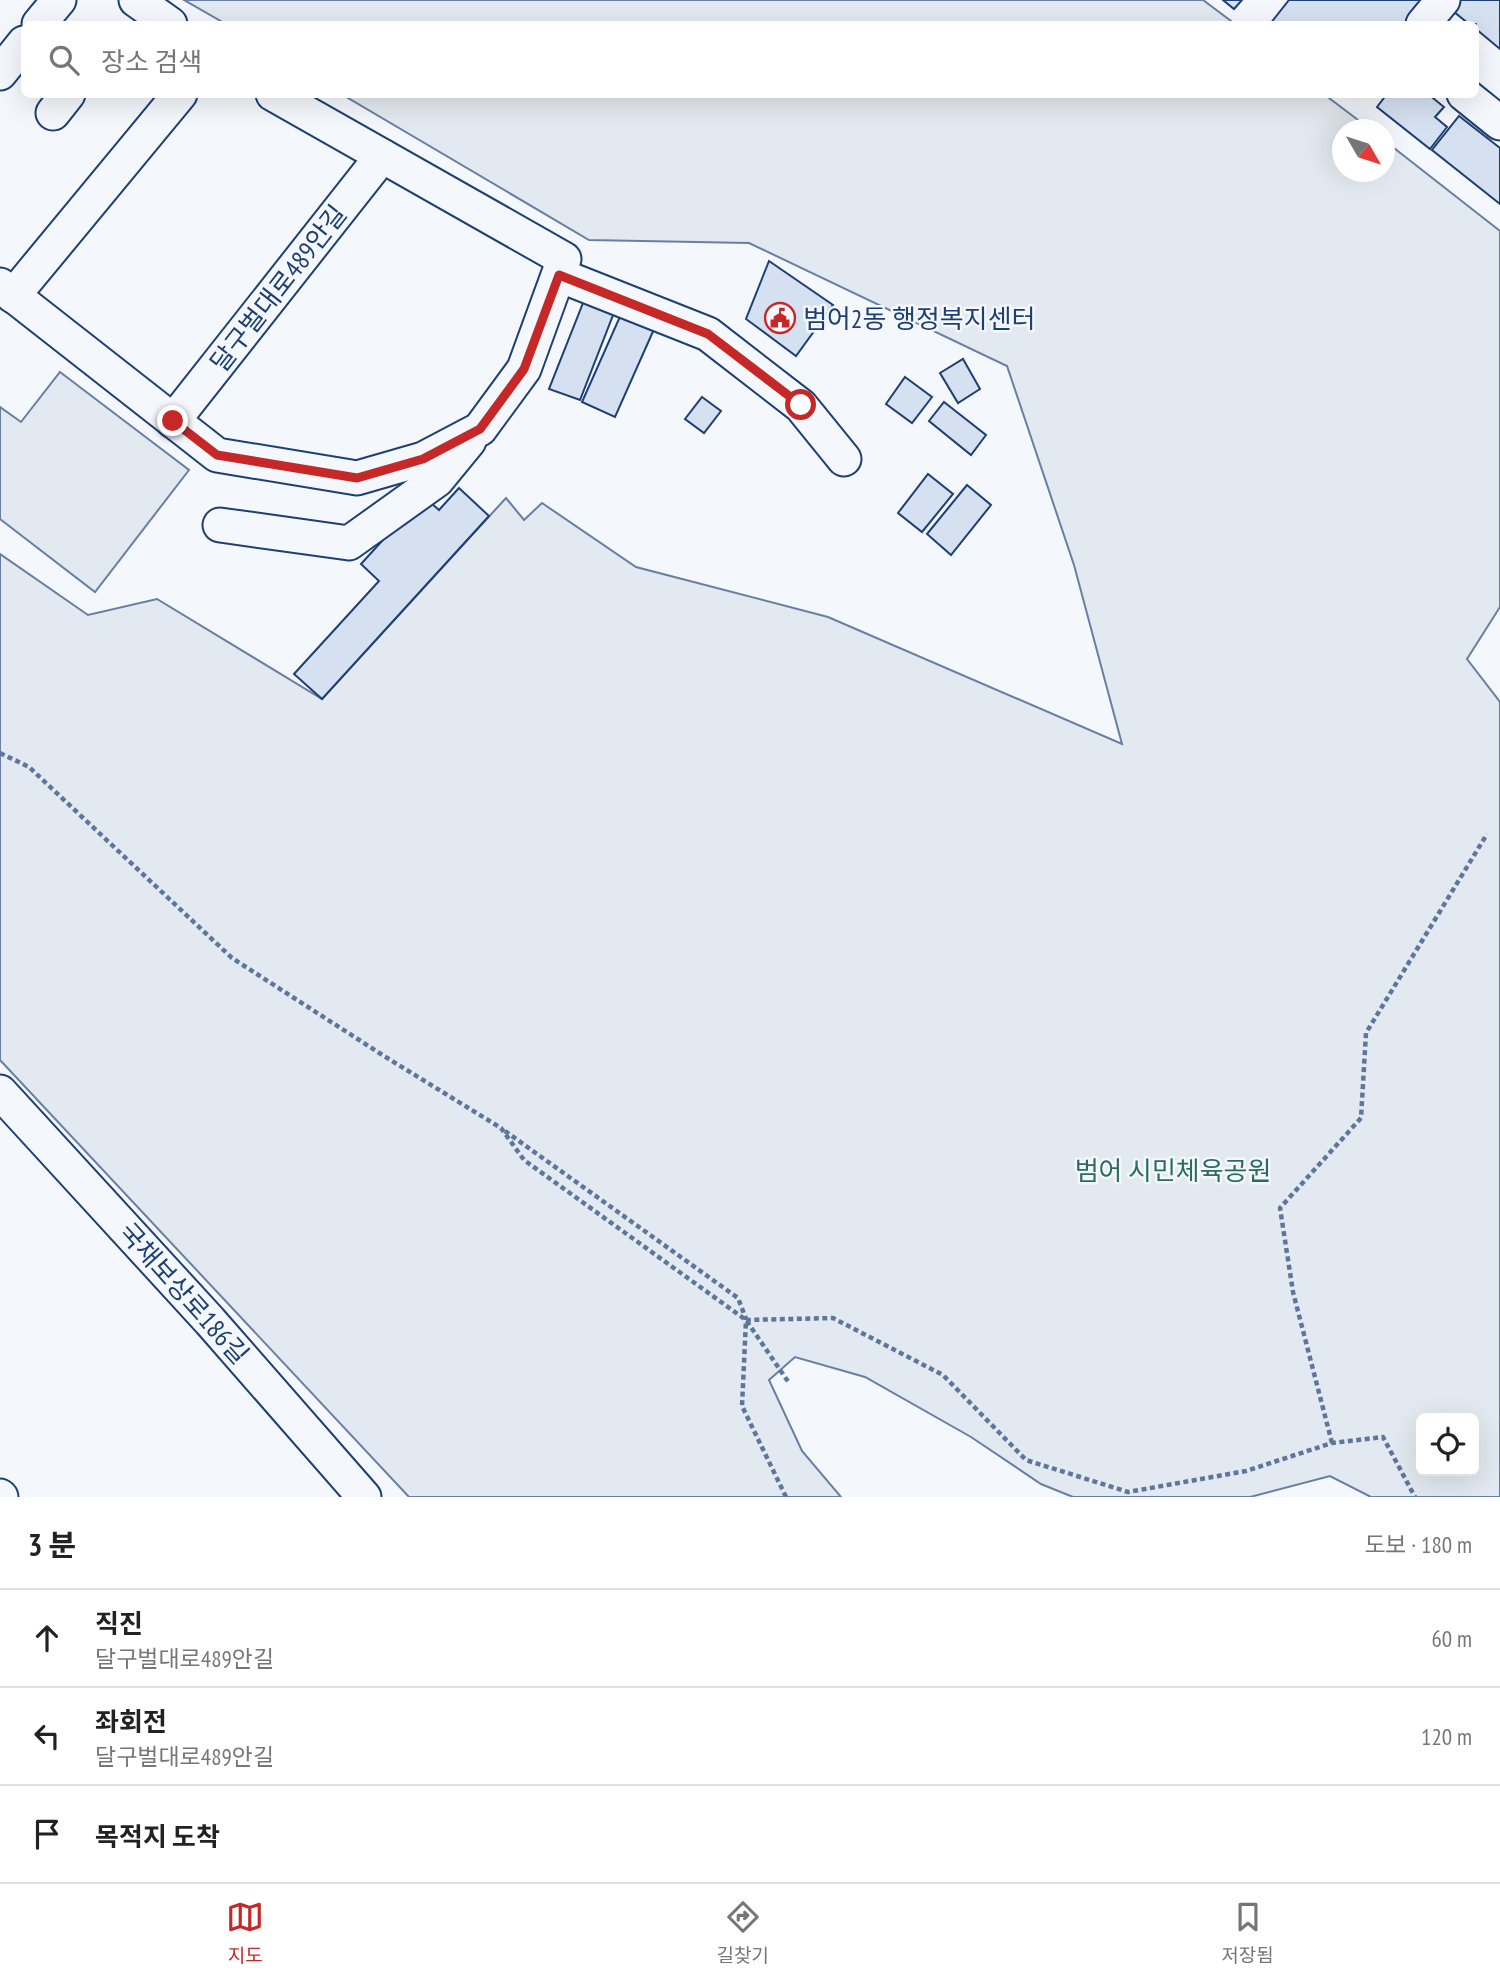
<!DOCTYPE html>
<html lang="ko">
<meta charset="utf-8">
<style>
body{margin:0;font-family:"PT Sans Narrow","Noto Sans KR",sans-serif;background:#f6f6f6;color:#222}
.controls{position:absolute;right:21px;bottom:21px;display:grid;overflow:hidden;border-radius:10px;box-shadow:0 7px 28px #0002}
.controls button{width:63px;height:63px;display:grid;place-items:center;padding:0;border:0;border-bottom:2px solid #e0e0e0;background:#fff;color:#222;font:35px sans-serif}
.compass{position:absolute;left:1332px;top:119px;width:63px;height:63px;border-radius:50%;background:#fff;box-shadow:0 7px 28px #0002;rotate:129deg}
.stop{position:absolute;width:21px;height:21px;margin:-16px;border:5px solid #c62828;border-radius:50%;background:#fff}
.stop.end{background:#c62828;border-color:#fff;box-shadow:0 2px 7px #0008}
.list{margin:0;padding:0;list-style:none}
h2{display:flex;justify-content:space-between;align-items:center;height:91px;margin:0;padding:0 28px;font-size:30px}
h2 small{font-size:23px;font-weight:400;color:#767676}
.list li{display:grid;grid-template-columns:46px 1fr auto;gap:21px;align-items:center;box-sizing:border-box;height:98px;padding:0 28px;border-top:2px solid #e0e0e0}
.list b{display:block;font-size:26px;white-space:nowrap}
.list p{margin:0;font-size:23px;white-space:nowrap;color:#767676}
.list em{font-size:23px;font-style:normal;color:#767676}
.icon{flex:none;width:38px;height:38px;fill:none;stroke:currentColor;stroke-width:2;stroke-linecap:round;stroke-linejoin:round}
.map{position:relative;flex:none;width:1500px;height:1497px;overflow:hidden}
.search{position:absolute;background:#fff;box-shadow:0 7px 28px #0002;left:21px;right:21px;top:21px;height:77px;display:flex;align-items:center;gap:18px;box-sizing:border-box;padding:0 24px;border-radius:10px;color:#767676;font-size:26px}
.sheet{height:385px;background:#fff}
nav{display:flex;justify-content:space-around;align-items:center;box-sizing:border-box;height:98px;border-top:2px solid #e0e0e0;background:#fff;font-size:19px;color:#767676}
nav a{display:grid;justify-items:center;gap:4px}
nav .on{color:#c62828}
.map>svg:first-child{display:block}
</style>
<div class="map">
<svg width="1500" height="1497" viewBox="0 0 1500 1497">
<rect width="100%" height="100%" fill="#f4f7fb"/>
<g fill="#e3e9f0" stroke="#687fa3" stroke-width="2" fill-rule="evenodd">
<polygon points="184,0 1203,0 1235,24 226,24"/>
<path d="M 343,95 L 1325,95 L 1370,129 L 1342,130 L 1342,172 L 1384,172 L 1385,141 L 1500,231 L 1500,607 L 1467,659 L 1500,702 L 1500,1497 L 1371,1497 L 1330,1476 L 1250,1497 L 1073,1497 L 1041,1484 L 971,1437 L 865,1377 L 795,1357 L 769,1380 L 802,1451 L 841,1497 L 409,1497 L 0,1060 L 0,554 L 88,615 L 157,599 L 322,699 L 506,498 L 524,520 L 542,503 L 636,567 L 828,617 L 1122,744 L 1074,565 L 1007,366 L 749,243 L 589,240 ZM 1421,1418 L 1474,1418 L 1474,1471 L 1421,1471 Z"/>
<polygon points="60,372 189,470 95,592 0,519 0,407 21,422"/>
</g>
<g fill="#d5e0f0" stroke="#1d3f73" stroke-width="2">
<polygon points="1223,0 1242,0 1234,9"/>
<polygon points="1289,0 1431,0 1411,24 1270,24"/>
<polygon points="1454,0 1500,0 1500,49 1476,29 1476,24 1469,24 1448,7"/>
<polygon points="1387,94 1428,94 1444,107 1435,117 1447,127 1430,149 1377,107"/>
<polygon points="1459,116 1500,148 1500,204 1432,150"/>
<polygon points="769,261 833,305 796,356 746,319"/>
<polygon points="585,298 615,310 580,400 549,389"/>
<polygon points="622,312 655,327 615,417 582,402"/>
<polygon points="963,359 980,389 958,403 940,373"/>
<polygon points="905,377 932,397 912,423 886,404"/>
<polygon points="702,397 721,411 704,433 685,419"/>
<polygon points="944,402 986,435 971,455 929,421"/>
<polygon points="928,474 953,494 922,532 898,513"/>
<polygon points="967,485 991,505 951,555 927,534"/>
<polygon points="459,488 489,516 322,699 294,674 379,581 361,564 423,496 439,510"/>
</g>
<g fill="none" stroke-linecap="round" stroke-linejoin="round">
<g stroke="#1d3f73" stroke-width="37">
<g id="minor">
<polyline points="136,0 170,24"/>
<polyline points="39,24 59,0"/>
<polyline points="1423,24 1443,0"/>
<polyline points="0,73 24,43"/>
<polyline points="1464,94 1500,123"/>
<polyline points="53,113 68,94"/>
<polyline points="559,275 708,334 801,406 844,459"/>
<polyline points="0,285 217,455 357,478 423,459 480,429 524,369 564,259 273,94"/>
<polyline points="13,296 180,94"/>
<polyline points="173,421 382,156"/>
<polyline points="220,525 349,543 437,480 469,441"/>
<polyline points="0,1092 210,1321 364,1497"/>
<polyline points="0,1496 1,1497"/>
</g>
</g>
<g stroke="#5e769c" stroke-width="4.5" stroke-dasharray="5 3.5" stroke-linecap="butt">
<polyline points="0,753 29,767 232,958 384,1056 501,1128 524,1160 746,1320 789,1383"/>
<polyline points="505,1131 738,1298 746,1319"/>
<polyline points="1332,1443 1293,1292 1280,1208 1361,1118 1366,1033 1487,834"/>
<polyline points="786,1497 742,1406 746,1320 833,1318 943,1375 1026,1460 1128,1492 1246,1471 1332,1443 1383,1437 1415,1497"/>
</g>
<use href="#minor" stroke="#f4f7fb" stroke-width="33"/>
</g>
<g fill="none" stroke-linecap="round" stroke-linejoin="round">
<polyline stroke="#c62828" stroke-width="9" points="173,421 217,455 357,478 423,459 480,429 524,369 559,275 708,334 801,405"/>
</g>
<defs>
<g id="civic-ring" transform="scale(1.575)"><circle r="9.5" fill="#f4f7fb" stroke="#c62828" stroke-width="1.5"/><path d="M-.6-6.5H3V-4.5H.6V-3L4-1V1h2V6H-6V1h2V-1L-.6-3ZM-1.2 2.5V6h2.4V2.5Z" fill="#c62828"/></g>
</defs>
<g fill-rule="evenodd">
<use href="#civic-ring" x="780" y="318"/>
</g>
<g text-anchor="middle" dominant-baseline="central" stroke-width="5" stroke-linejoin="round" paint-order="stroke">
<g font-size="26" fill="#1d3f73" stroke="#f4f7fb">
<text transform="translate(278 288) rotate(-52)">달구벌대로489안길</text>
<text transform="translate(184 1293) rotate(48)">국채보상로186길</text>
</g>
<g font-size="26" fill="#1d3f73" stroke="#f4f7fb" text-anchor="start">
<text x="803" y="318">범어2동 행정복지센터</text>
</g>
<g font-size="26" fill="#2c6c60" stroke="#f4f7fb">
<text x="1173" y="1170">범어 시민체육공원</text>
</g>
</g>
</svg>
<div class="controls">
<button><svg class="icon" aria-label="locate" viewBox="0 0 24 24"><circle cx="12" cy="12" r="6"/><path d="M12 2v4M12 18v4M2 12h4M18 12h4"/></svg></button>
</div>
<svg class="compass" viewBox="-18 -18 36 36"><path d="M0-13l5 13h-10z" fill="#e53935"/><path d="M0 13l5-13h-10z" fill="#767676"/></svg>
<div class="stop" style="left:801px;top:405px"></div>
<div class="stop end" style="left:173px;top:421px"></div>
<div class="search"><svg class="icon" aria-label="search" viewBox="0 0 24 24"><circle cx="10" cy="10" r="6"/><path d="M15 15l6 6"/></svg>장소 검색</div>
</div>
<section class="sheet">
<h2>3 분<small>도보 · 180 m</small></h2>
<ul class="list">
<li><svg class="icon" aria-label="ahead" viewBox="0 0 24 24"><path d="M12 20V5M6 11l6-6 6 6"/></svg><div><b>직진</b><p>달구벌대로489안길</p></div><em>60 m</em></li>
<li><svg class="icon" aria-label="left" viewBox="0 0 24 24"><path d="M17 20v-9H6M10 6l-5 5 5 5"/></svg><div><b>좌회전</b><p>달구벌대로489안길</p></div><em>120 m</em></li>
<li><svg class="icon" aria-label="arrive" viewBox="0 0 24 24"><path d="M6 21V4h12l-3 4 3 4H6"/></svg><div><b>목적지 도착</b></div></li>
</ul>
</section>
<nav>
<a class="on"><svg class="icon" aria-label="map" viewBox="0 0 24 24"><path d="M3 6l6-2 6 2 6-2v14l-6 2-6-2-6 2zM9 4v14M15 6v14"/></svg>지도</a>
<a><svg class="icon" aria-label="directions" viewBox="0 0 24 24"><path d="M12 3l9 9-9 9-9-9zM9 14v-3h6M13 9l2 2-2 2"/></svg>길찾기</a>
<a><svg class="icon" aria-label="saved" viewBox="0 0 24 24"><path d="M7 4h10v16l-5-4-5 4z"/></svg>저장됨</a>
</nav>
